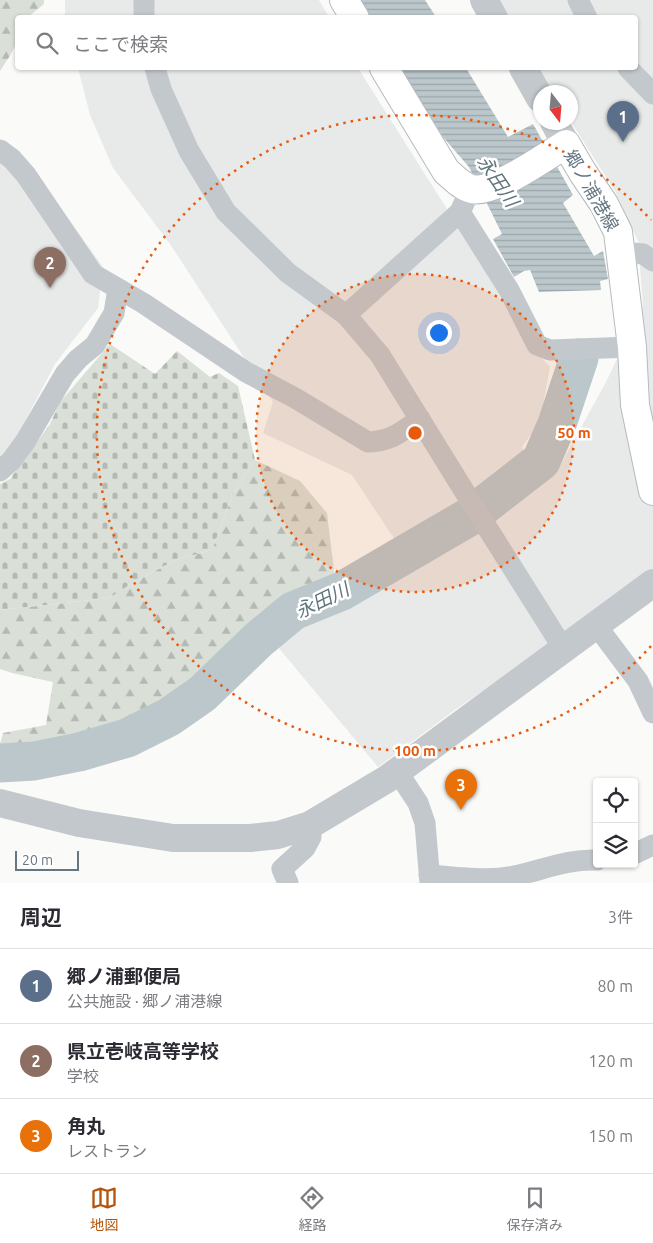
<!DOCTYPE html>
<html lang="ja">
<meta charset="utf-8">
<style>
body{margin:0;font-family:Ubuntu,"Noto Sans JP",sans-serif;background:#f2f2f3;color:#2b2b33}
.controls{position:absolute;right:15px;bottom:15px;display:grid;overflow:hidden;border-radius:5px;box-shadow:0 1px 4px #0004}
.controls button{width:45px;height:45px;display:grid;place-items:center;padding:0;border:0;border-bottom:1px solid #e1e1e2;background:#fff;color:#2b2b33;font:25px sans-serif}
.compass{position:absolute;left:533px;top:85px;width:45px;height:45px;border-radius:50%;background:#fff;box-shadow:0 1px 4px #0004;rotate:164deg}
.scale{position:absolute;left:15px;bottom:12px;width:64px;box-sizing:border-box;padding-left:5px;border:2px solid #657683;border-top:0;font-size:14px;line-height:18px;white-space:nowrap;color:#657683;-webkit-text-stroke:4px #fff;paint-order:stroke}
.you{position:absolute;left:438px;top:332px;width:18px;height:18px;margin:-12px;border:4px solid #fff;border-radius:50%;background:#1a73e8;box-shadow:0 0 0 8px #1a73e833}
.badge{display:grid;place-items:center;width:32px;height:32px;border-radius:50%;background:#b45309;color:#fff;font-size:16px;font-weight:700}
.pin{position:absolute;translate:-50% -41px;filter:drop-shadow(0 1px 2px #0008)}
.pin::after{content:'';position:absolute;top:26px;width:18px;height:15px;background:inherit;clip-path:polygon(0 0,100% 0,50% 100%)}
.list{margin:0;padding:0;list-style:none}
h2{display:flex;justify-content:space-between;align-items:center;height:65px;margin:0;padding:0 20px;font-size:21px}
h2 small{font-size:16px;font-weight:400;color:#7c7c81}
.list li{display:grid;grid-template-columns:32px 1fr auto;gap:15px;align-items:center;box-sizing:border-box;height:75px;padding:0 20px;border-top:1px solid #e1e1e2}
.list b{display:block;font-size:19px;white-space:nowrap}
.list p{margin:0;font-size:16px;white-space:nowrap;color:#7c7c81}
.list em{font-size:16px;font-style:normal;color:#7c7c81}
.icon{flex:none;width:28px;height:28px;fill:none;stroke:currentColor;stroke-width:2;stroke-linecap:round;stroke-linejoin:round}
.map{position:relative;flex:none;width:653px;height:883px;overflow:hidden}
.search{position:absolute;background:#fff;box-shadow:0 1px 4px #0004;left:15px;right:15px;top:15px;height:55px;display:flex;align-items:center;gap:12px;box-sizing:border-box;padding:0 18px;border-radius:5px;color:#7c7c81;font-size:19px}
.sheet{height:290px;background:#fff}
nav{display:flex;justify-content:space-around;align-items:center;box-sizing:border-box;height:70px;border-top:1px solid #e1e1e2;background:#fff;font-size:14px;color:#7c7c81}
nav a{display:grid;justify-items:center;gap:2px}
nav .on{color:#b45309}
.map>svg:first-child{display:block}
</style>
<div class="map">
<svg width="653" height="883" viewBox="0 0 653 883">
<defs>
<pattern id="forest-firs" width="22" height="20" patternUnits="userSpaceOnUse" patternTransform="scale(1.25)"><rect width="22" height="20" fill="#dadfd7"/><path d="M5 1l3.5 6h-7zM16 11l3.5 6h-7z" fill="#b4b9b4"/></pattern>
<pattern id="cemetery-stones" width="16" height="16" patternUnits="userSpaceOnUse" patternTransform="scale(1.25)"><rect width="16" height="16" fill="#dadfd7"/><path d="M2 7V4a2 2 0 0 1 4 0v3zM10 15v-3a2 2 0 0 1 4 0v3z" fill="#b4b9b4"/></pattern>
<pattern id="water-rules" width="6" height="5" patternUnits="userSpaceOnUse" patternTransform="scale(1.25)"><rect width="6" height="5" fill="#bbc7cb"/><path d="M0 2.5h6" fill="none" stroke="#9ca6aa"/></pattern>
</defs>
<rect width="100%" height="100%" fill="#fafaf8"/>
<g fill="#e8e9e9">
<polygon points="65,0 319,0 329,17 65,17"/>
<polygon points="500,0 653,0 653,579 633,590 459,707 378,767 277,646 298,620 370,593 561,464 606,382 643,305 638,241 615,191 571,122 570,92 552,92 536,68 636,68 636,18 508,17"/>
<polygon points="78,68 358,68 539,355 550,367 543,405 534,430 522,447 528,457 479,494 399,546 352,475 263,433 273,402 170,244 113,168 90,115"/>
<polygon points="0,142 32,168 103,267 98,308 55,364 4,461 0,464"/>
</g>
<g fill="url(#forest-firs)">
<path d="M 0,0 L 44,0 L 44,4 L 28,17 L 18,18 C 18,46 15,48 0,71 Z"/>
<polygon points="255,460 300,481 327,513 335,579 307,594 248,636 199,686 167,710 125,732 51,750 0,744 3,733 46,725 53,682 12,673 0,669 0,610 109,598 131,584 175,560 212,550 233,494"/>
</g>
<polygon fill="url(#cemetery-stones)" points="110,344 155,374 177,351 210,377 219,373 238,386 255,460 233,494 212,550 175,560 131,584 109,598 0,610 0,484 10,479 50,424 60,402"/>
<g fill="url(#water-rules)">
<polygon points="358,0 425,0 436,17 369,17"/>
<polygon points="400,68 466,68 508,137 533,124 573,195 563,203 594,256 603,251 608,279 600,281 601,290 539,292 530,270 524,271 514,277 493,239 502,234 469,167 443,137"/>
</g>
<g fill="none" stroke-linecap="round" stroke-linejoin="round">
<polyline stroke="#bbc7cb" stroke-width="39" points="0,763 34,761 79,752 127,738 169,717 202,694 258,640 293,611 342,591 469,517 541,461 557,424 579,358"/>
<g stroke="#b5babe" stroke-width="30">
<g id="primary">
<polyline points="344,0 355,18"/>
<path d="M 384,68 L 446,171 C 453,177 462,187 472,189 C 494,194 546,156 566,144 L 583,173 L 604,204 L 618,232 L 632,347 L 635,405 L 653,491"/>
</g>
</g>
<g stroke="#c3c8cc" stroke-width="21">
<polyline points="144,0 144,18"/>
<polyline points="578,0 587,18"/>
<polyline points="155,68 161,89 189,151 226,212 288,273 346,315 380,355 471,502 563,648"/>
<polyline points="628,68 653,94"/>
<path d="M 0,150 L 12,159 L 26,175 L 93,274 L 143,303 L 246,372 L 295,398 L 368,442 C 392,441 401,432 420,419"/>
<polyline points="460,212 509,290 537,345 550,350 632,347"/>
<polyline points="622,252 643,254 653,261"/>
<polyline points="346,315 460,212 466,199"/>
<polyline points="0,471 11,461 25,442 65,374 78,359 95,345 114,313 118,289"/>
<polyline points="596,625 638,681 653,713"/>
<polyline points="397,771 418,803 425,823 430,883"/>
<polyline points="634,854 653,845"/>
<path d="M 429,875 C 457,877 487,882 514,876 C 543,870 566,859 597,860"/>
<polyline points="288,883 282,869 305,848 311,837 310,825"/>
</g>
<g stroke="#c3c8cc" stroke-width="28">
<polyline points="484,0 494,18"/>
<polyline points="523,68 540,98"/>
<polyline points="554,122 566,144"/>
<polyline points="0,803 79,823 173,838 250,838 278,835 310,825 387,779 653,583"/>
</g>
<use href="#primary" stroke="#fff" stroke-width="28"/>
</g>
<circle cx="415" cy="433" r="159" fill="#e8590c" fill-opacity=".12"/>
<g fill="none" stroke="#e8590c" stroke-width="2.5" stroke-dasharray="2.5 5">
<circle cx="415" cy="433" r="159"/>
<path d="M651 646A318 318 0 1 1 651 220"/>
</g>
<g text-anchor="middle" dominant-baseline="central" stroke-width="5" stroke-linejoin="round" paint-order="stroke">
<g font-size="18" fill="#657683" stroke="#fff">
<text transform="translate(592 190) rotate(60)">郷ノ浦港線</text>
</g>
<g font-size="19" font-style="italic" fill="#60757c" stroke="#fff">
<text transform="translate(498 181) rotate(56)">永田川</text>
<text transform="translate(322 600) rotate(-26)">永田川</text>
</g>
</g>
<circle cx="415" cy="433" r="8" fill="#e8590c" stroke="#fff" stroke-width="2.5"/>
<g font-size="15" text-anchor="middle" font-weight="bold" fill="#e8590c" stroke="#fff" stroke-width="5" stroke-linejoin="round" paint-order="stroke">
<text x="574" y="438">50 m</text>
<text x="415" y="756">100 m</text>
</g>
</svg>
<div class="controls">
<button><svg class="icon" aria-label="locate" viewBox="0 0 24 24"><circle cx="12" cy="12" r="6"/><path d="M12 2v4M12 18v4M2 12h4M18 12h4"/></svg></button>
<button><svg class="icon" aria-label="layers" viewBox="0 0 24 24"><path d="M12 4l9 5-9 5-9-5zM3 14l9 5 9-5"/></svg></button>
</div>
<svg class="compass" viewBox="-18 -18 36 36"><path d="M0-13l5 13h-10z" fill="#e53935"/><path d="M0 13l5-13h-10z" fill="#7c7c81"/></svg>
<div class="scale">20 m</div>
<div class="you"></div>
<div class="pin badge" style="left:623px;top:142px;background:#5c6f8a">1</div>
<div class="pin badge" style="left:50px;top:288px;background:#8d6e63">2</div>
<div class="pin badge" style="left:461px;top:810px;background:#e8710a">3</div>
<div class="search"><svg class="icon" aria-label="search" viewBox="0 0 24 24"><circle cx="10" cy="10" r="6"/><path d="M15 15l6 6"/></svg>ここで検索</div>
</div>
<section class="sheet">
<h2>周辺<small>3件</small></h2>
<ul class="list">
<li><span class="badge" style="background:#5c6f8a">1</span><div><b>郷ノ浦郵便局</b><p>公共施設 · 郷ノ浦港線</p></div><em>80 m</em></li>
<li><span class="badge" style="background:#8d6e63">2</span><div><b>県立壱岐高等学校</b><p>学校</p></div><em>120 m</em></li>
<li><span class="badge" style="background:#e8710a">3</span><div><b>角丸</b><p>レストラン</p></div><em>150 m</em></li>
</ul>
</section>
<nav>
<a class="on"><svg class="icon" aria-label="map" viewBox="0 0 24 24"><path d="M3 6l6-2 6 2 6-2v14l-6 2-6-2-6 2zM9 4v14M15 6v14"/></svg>地図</a>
<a><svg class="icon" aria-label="directions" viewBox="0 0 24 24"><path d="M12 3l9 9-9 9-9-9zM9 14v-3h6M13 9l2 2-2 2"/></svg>経路</a>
<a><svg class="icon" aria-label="saved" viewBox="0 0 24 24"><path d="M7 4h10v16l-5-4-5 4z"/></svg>保存済み</a>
</nav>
